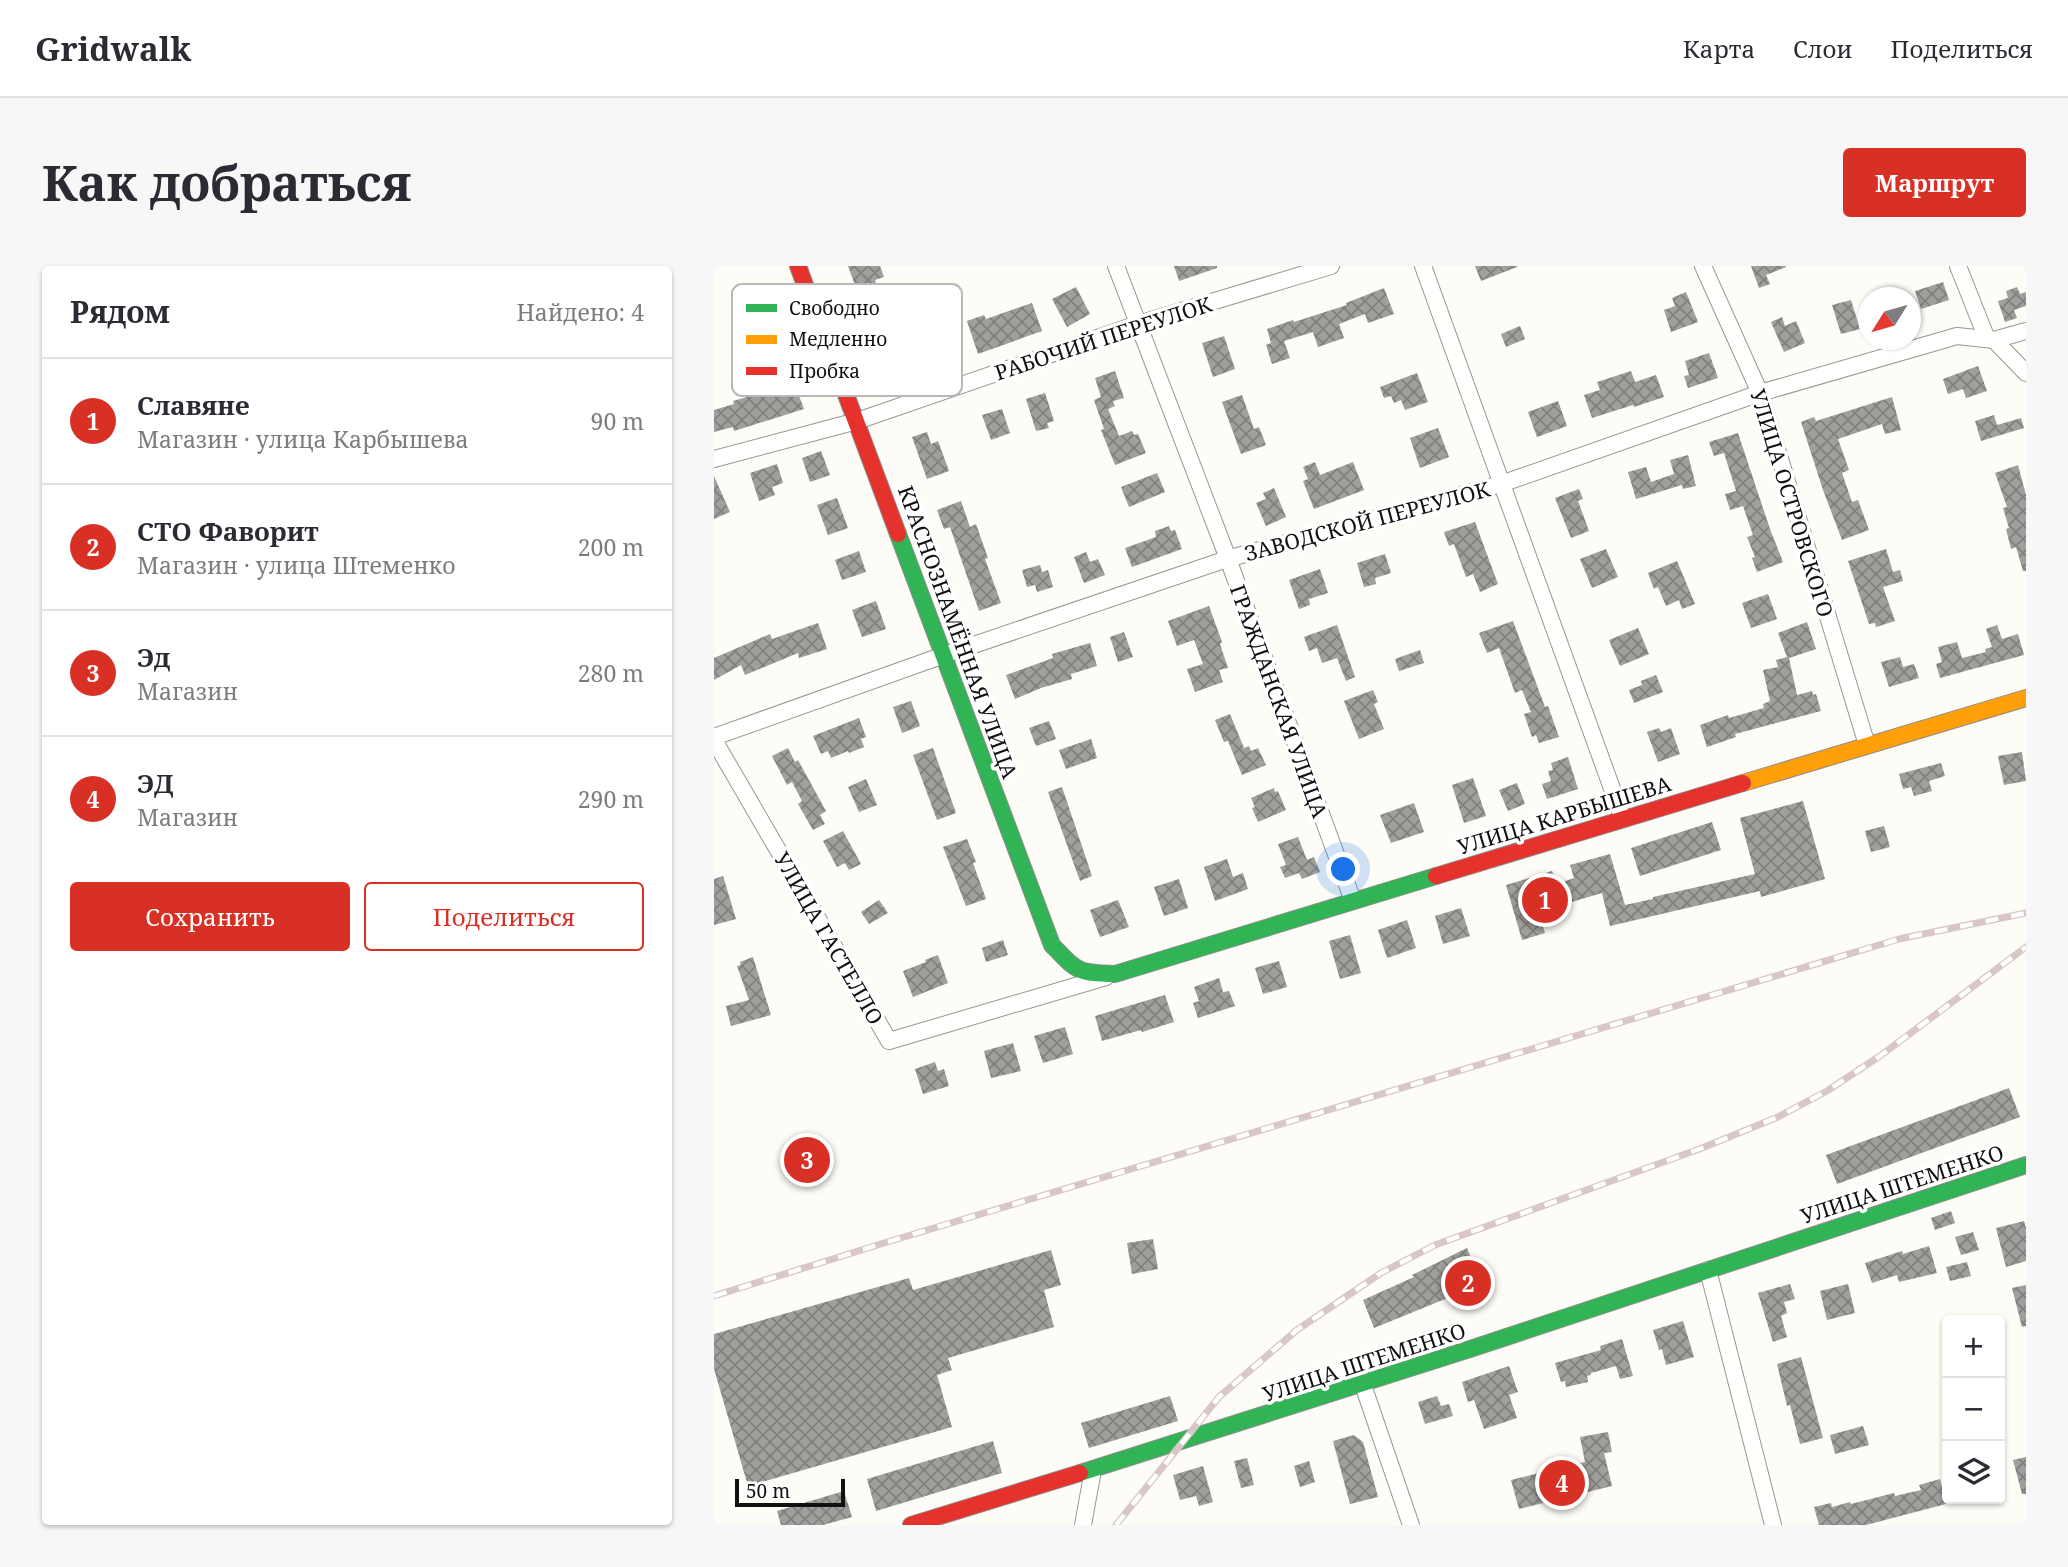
<!DOCTYPE html>
<html lang="ru">
<meta charset="utf-8">
<style>
body{margin:0;font-family:"Noto Serif",serif;background:#f7f7f7;color:#2b2b33}
.controls{position:absolute;right:21px;bottom:21px;display:grid;overflow:hidden;border-radius:7px;box-shadow:0 2px 5px #0004}
.controls button{width:63px;height:63px;display:grid;place-items:center;padding:0;border:0;border-bottom:2px solid #e1e1e2;background:#fff;color:#2b2b33;font:35px sans-serif}
.compass{position:absolute;left:1144px;top:21px;width:63px;height:63px;border-radius:50%;background:#fff;box-shadow:0 2px 5px #0004;rotate:233deg}
.scale{position:absolute;left:21px;bottom:18px;width:110px;box-sizing:border-box;padding-left:7px;border:4px solid #111;border-top:0;font-size:19px;line-height:24px;white-space:nowrap;color:#111;-webkit-text-stroke:5px #fff;paint-order:stroke}
.you{position:absolute;left:630px;top:604px;width:24px;height:24px;margin:-18px;border:5px solid #fff;border-radius:50%;background:#1a73e8;box-shadow:0 0 0 10px #1a73e833}
.badge{display:grid;place-items:center;width:46px;height:46px;border-radius:50%;background:#d93025;color:#fff;font-size:23px;font-weight:700}
.pin{position:absolute;translate:-50% -50%;border:4px solid #fff;box-shadow:0 2px 7px #0006}
.list{margin:0;padding:0;list-style:none}
h2{display:flex;justify-content:space-between;align-items:center;height:91px;margin:0;padding:0 28px;font-size:30px}
h2 small{font-size:23px;font-weight:400;color:#7c7c81}
.list li{display:grid;grid-template-columns:46px 1fr auto;gap:21px;align-items:center;box-sizing:border-box;height:126px;padding:0 28px;border-top:2px solid #e1e1e2}
.list b{display:block;font-size:26px;white-space:nowrap}
.list p{margin:0;font-size:23px;white-space:nowrap;color:#7c7c81}
.list em{font-size:23px;font-style:normal;color:#7c7c81}
.actions{display:flex;gap:14px;padding:21px 28px}
.actions a{flex:1;padding:16px 0;border:2px solid #d93025;border-radius:7px;text-align:center;font-size:24px;color:#d93025}
.actions .main{background:#d93025;color:#fff}
.icon{flex:none;width:38px;height:38px;fill:none;stroke:currentColor;stroke-width:2;stroke-linecap:round;stroke-linejoin:round}
.map{position:relative;flex:none;width:1312px;height:1259px;overflow:hidden;border-radius:7px}
header{display:flex;align-items:center;gap:42px;box-sizing:border-box;height:98px;padding:0 35px;background:#fff;border-bottom:2px solid #e1e1e2}
header strong{font-size:33px}
nav{display:flex;gap:38px;margin-inline-start:auto;font-size:24px}
.intro{display:flex;align-items:center;justify-content:space-between;box-sizing:border-box;height:168px;padding:0 42px}
h1{margin:0;font-size:49px}
.button{padding:18px 32px;border-radius:7px;background:#d93025;color:#fff;font-size:24px;font-weight:700}
main{display:flex;gap:42px;padding:0 42px}
aside{flex:1;background:#fff;border-radius:7px;box-shadow:0 2px 5px #0004}
.map>svg:first-child{display:block}
</style>
<header>
<strong>Gridwalk</strong>
<nav><a>Карта</a><a>Слои</a><a>Поделиться</a></nav>
</header>
<div class="intro"><h1>Как добраться</h1><a class="button">Маршрут</a></div>
<main>
<aside>
<h2>Рядом<small>Найдено: 4</small></h2>
<ul class="list">
<li><span class="badge">1</span><div><b>Славяне</b><p>Магазин · улица Карбышева</p></div><em>90 m</em></li>
<li><span class="badge">2</span><div><b>СТО Фаворит</b><p>Магазин · улица Штеменко</p></div><em>200 m</em></li>
<li><span class="badge">3</span><div><b>Эд</b><p>Магазин</p></div><em>280 m</em></li>
<li><span class="badge">4</span><div><b>ЭД</b><p>Магазин</p></div><em>290 m</em></li>
</ul>
<div class="actions"><a class="main">Сохранить</a><a>Поделиться</a></div>
</aside>
<div class="map">
<svg width="1312" height="1259" viewBox="0 0 1312 1259">
<defs>
<pattern id="building-cross-hatch" width="8" height="8" patternUnits="userSpaceOnUse" patternTransform="scale(1.75)"><rect width="8" height="8" fill="#a19f9c"/><path d="M0 0l8 8M0 8l8-8" fill="none" stroke="#82807e"/></pattern>
</defs>
<rect width="100%" height="100%" fill="#fdfcf7"/>
<g fill="url(#building-cross-hatch)">
<polygon points="134,0 166,0 170,11 161,14 177,58 158,65"/>
<polygon points="460,0 503,0 503,2 465,15"/>
<polygon points="761,0 803,0 803,1 767,15"/>
<polygon points="1037,0 1072,0 1072,1 1052,9 1056,18 1045,22"/>
<polygon points="1229,16 1235,34 1207,43 1201,25"/>
<polygon points="362,21 376,48 353,61 338,33"/>
<polygon points="1303,21 1306,28 1312,26 1312,40 1300,44 1303,52 1291,56 1284,35 1294,32 1292,25"/>
<polygon points="670,22 680,48 654,57 651,48 625,58 630,72 604,81 599,66 570,75 576,92 558,98 552,79 557,77 553,63 579,54 580,56 633,39 632,37"/>
<polygon points="972,26 984,56 957,66 950,44 961,40 958,32"/>
<polygon points="49,31 74,95 72,95 90,143 20,165 19,161 0,166 0,144 20,138 19,135 47,127 46,124 60,119 38,59 26,64 18,42"/>
<polygon points="1137,34 1146,63 1127,68 1118,39"/>
<polygon points="318,37 328,65 264,88 253,55 270,49 272,53"/>
<polygon points="1068,51 1071,60 1082,55 1091,77 1070,86 1057,56"/>
<polygon points="806,60 811,73 792,81 787,68"/>
<polygon points="510,70 521,103 499,111 488,77"/>
<polygon points="995,87 1004,112 974,122 970,110 975,109 971,95"/>
<polygon points="1264,100 1273,125 1252,132 1249,123 1234,128 1229,113"/>
<polygon points="401,105 410,132 399,135 401,140 394,143 405,170 418,165 420,169 424,168 432,187 401,199 387,164 390,163 380,134 387,131 381,112"/>
<polygon points="917,105 921,116 942,109 950,131 920,141 919,139 878,152 870,129 886,124 883,116"/>
<polygon points="703,107 714,136 691,144 687,134 680,137 677,130 670,132 666,121"/>
<polygon points="331,127 340,155 333,157 335,162 322,165 312,133"/>
<polygon points="528,129 540,163 545,161 552,179 527,188 508,136"/>
<polygon points="1178,131 1187,164 1171,168 1168,158 1124,173 1135,204 1128,207 1138,236 1144,234 1155,264 1128,274 1109,224 1087,156 1100,151 1102,155"/>
<polygon points="844,135 853,160 823,171 814,146"/>
<polygon points="288,143 296,167 277,174 268,149"/>
<polygon points="1280,149 1283,159 1307,152 1310,162 1267,175 1261,155"/>
<polygon points="724,162 735,191 706,202 696,172"/>
<polygon points="213,166 217,178 224,175 235,205 213,213 198,171"/>
<polygon points="1024,167 1056,263 1069,296 1043,306 1038,292 1041,291 1033,271 1039,269 1029,240 1016,244 1011,228 1022,225 1010,187 1000,190 995,176"/>
<polygon points="107,185 116,209 96,216 88,192"/>
<polygon points="974,189 982,220 969,223 968,219 922,233 914,206 932,201 937,216 960,208 956,194"/>
<polygon points="601,196 606,209 639,196 650,224 600,243 589,215 594,213 589,201"/>
<polygon points="63,198 69,217 58,221 61,229 45,235 36,207"/>
<polygon points="1304,199 1312,229 1312,305 1309,305 1302,281 1297,283 1292,263 1295,262 1289,242 1293,241 1281,207"/>
<polygon points="443,207 451,226 415,241 407,221"/>
<polygon points="0,210 16,246 0,253"/>
<polygon points="560,222 572,251 552,260 542,237 552,233 549,227"/>
<polygon points="865,223 869,233 864,235 875,265 857,272 841,232"/>
<polygon points="123,232 134,262 114,269 103,239"/>
<polygon points="247,235 256,261 262,258 274,292 271,293 287,337 265,345 236,261 230,263 223,244"/>
<polygon points="761,256 784,318 766,326 759,308 752,311 740,278 735,280 730,266"/>
<polygon points="455,260 457,265 461,264 468,283 418,301 411,282 442,271 441,265"/>
<polygon points="892,283 904,311 878,322 866,293"/>
<polygon points="1172,283 1179,306 1186,304 1189,315 1169,321 1181,355 1162,361 1161,357 1155,358 1134,295"/>
<polygon points="145,285 152,306 128,314 121,294"/>
<polygon points="372,286 376,296 384,293 391,309 370,317 360,291"/>
<polygon points="671,288 677,307 661,312 662,318 650,321 643,297"/>
<polygon points="963,295 981,338 968,343 965,334 952,340 944,321 940,323 934,307"/>
<polygon points="326,299 328,306 334,304 339,321 323,326 321,319 313,321 308,304"/>
<polygon points="606,303 614,327 595,333 596,339 585,343 575,314"/>
<polygon points="1054,328 1063,353 1037,362 1028,337"/>
<polygon points="162,335 172,363 148,371 138,344"/>
<polygon points="495,340 508,376 506,378 514,402 505,404 509,416 481,426 473,403 489,398 480,374 463,380 454,355"/>
<polygon points="799,355 831,441 834,440 845,471 825,477 822,469 818,471 810,448 817,446 808,424 801,427 785,382 773,387 765,367"/>
<polygon points="1093,356 1102,383 1075,392 1083,429 1098,425 1099,429 1102,428 1107,445 1021,468 1022,471 993,481 986,459 1014,449 1015,452 1050,442 1049,438 1056,435 1049,404 1064,401 1062,394 1073,391 1064,367"/>
<polygon points="104,357 113,383 85,392 84,387 31,409 27,399 0,414 0,392 56,368 58,373"/>
<polygon points="623,359 641,411 632,415 623,392 608,397 603,382 595,385 590,371"/>
<polygon points="1283,359 1288,373 1304,368 1310,389 1226,412 1222,398 1228,396 1224,381 1243,376 1248,392 1272,386 1271,383 1278,381 1272,363"/>
<polygon points="924,362 935,388 906,400 895,374"/>
<polygon points="410,366 419,391 404,396 396,371"/>
<polygon points="376,377 383,400 357,408 358,413 327,422 301,433 292,409 339,392 338,388"/>
<polygon points="706,384 710,397 685,405 681,393"/>
<polygon points="1186,391 1189,401 1200,398 1205,412 1175,421 1167,396"/>
<polygon points="942,409 949,426 920,437 915,424 928,419 927,415"/>
<polygon points="659,424 664,436 660,438 670,463 645,473 630,435"/>
<polygon points="197,435 206,460 188,467 179,441"/>
<polygon points="516,448 530,482 535,480 537,485 544,482 552,499 528,509 514,475 510,476 501,454"/>
<polygon points="145,452 152,471 147,473 150,481 135,487 134,485 117,492 114,485 107,488 99,470"/>
<polygon points="335,455 342,473 322,480 315,462"/>
<polygon points="945,462 947,466 957,462 966,488 944,496 933,466"/>
<polygon points="377,473 383,492 352,503 345,484"/>
<polygon points="74,482 81,496 84,494 112,545 106,549 111,558 99,564 84,538 88,535 78,516 73,519 58,490"/>
<polygon points="219,482 242,547 223,554 199,489"/>
<polygon points="1308,486 1312,515 1290,519 1284,490"/>
<polygon points="854,491 864,523 833,533 828,518 837,515 834,505 839,504 837,497"/>
<polygon points="1227,497 1231,510 1215,515 1218,525 1200,530 1197,521 1189,523 1185,508"/>
<polygon points="759,512 772,550 750,557 738,519"/>
<polygon points="152,513 163,539 145,546 134,521"/>
<polygon points="803,517 811,538 794,545 785,524"/>
<polygon points="348,521 378,610 366,615 334,526"/>
<polygon points="560,522 561,526 564,525 572,544 544,556 538,542 541,541 537,532"/>
<polygon points="1089,535 1111,613 1047,631 1046,625 896,660 888,627 824,646 831,667 808,674 792,619 838,605 843,618 860,612 856,599 896,588 911,639 939,633 939,631 1041,608 1026,552"/>
<polygon points="700,537 710,566 677,577 666,549"/>
<polygon points="998,556 1007,584 926,610 917,582"/>
<polygon points="1170,560 1176,581 1157,586 1151,565"/>
<polygon points="129,565 147,598 135,604 131,597 123,601 109,575"/>
<polygon points="584,571 593,594 600,591 606,606 588,613 585,607 571,612 566,601 572,599 564,578"/>
<polygon points="253,573 262,596 259,597 272,633 252,640 229,581"/>
<polygon points="513,593 519,611 529,607 534,623 501,635 490,601"/>
<polygon points="9,610 22,653 0,659 0,613"/>
<polygon points="465,613 474,642 450,650 440,621"/>
<polygon points="165,634 174,647 155,658 147,646"/>
<polygon points="404,634 415,661 386,671 376,644"/>
<polygon points="747,642 756,670 729,678 721,650"/>
<polygon points="693,654 702,682 673,692 664,664"/>
<polygon points="636,669 647,707 626,713 615,675"/>
<polygon points="289,674 294,689 272,696 268,682"/>
<polygon points="224,689 234,717 199,731 189,705 212,696 211,694"/>
<polygon points="39,691 57,749 17,760 12,740 35,734 23,700 27,699 26,696"/>
<polygon points="565,695 573,721 549,728 541,702"/>
<polygon points="505,712 509,726 515,725 521,740 484,752 479,737 485,735 480,721"/>
<polygon points="451,729 460,756 428,766 427,764 388,775 381,750"/>
<polygon points="351,761 359,788 329,797 320,770"/>
<polygon points="299,777 307,805 277,812 270,785"/>
<polygon points="221,796 224,805 230,803 235,820 209,828 201,803"/>
<polygon points="1295,822 1306,851 1123,918 1112,889"/>
<polygon points="1237,945 1241,957 1221,964 1217,952"/>
<polygon points="1310,955 1312,962 1312,995 1292,1001 1282,962"/>
<polygon points="1259,966 1265,984 1247,989 1241,971"/>
<polygon points="439,973 444,1003 418,1008 413,977"/>
<polygon points="1215,980 1223,1007 1185,1016 1183,1009 1158,1017 1151,997 1188,985 1189,988"/>
<polygon points="753,982 768,1018 660,1062 649,1034 700,1011 698,1009"/>
<polygon points="337,984 347,1019 330,1024 340,1061 234,1092 238,1104 223,1109 238,1161 34,1220 0,1103 0,1068 195,1012 199,1024"/>
<polygon points="1253,996 1257,1010 1236,1015 1232,1001"/>
<polygon points="1076,1018 1081,1033 1070,1036 1073,1047 1067,1050 1073,1071 1059,1076 1044,1027"/>
<polygon points="1134,1018 1141,1047 1113,1054 1106,1025"/>
<polygon points="1312,1019 1312,1060 1308,1061 1298,1022"/>
<polygon points="969,1055 980,1091 952,1099 948,1083 945,1084 939,1064"/>
<polygon points="908,1073 919,1110 906,1113 902,1100 877,1107 877,1109 873,1110 874,1116 852,1121 851,1115 847,1116 841,1097 887,1084 886,1080"/>
<polygon points="1087,1091 1109,1172 1086,1178 1076,1139 1073,1140 1063,1098"/>
<polygon points="795,1100 804,1126 795,1129 803,1152 770,1163 760,1134 754,1136 748,1116"/>
<polygon points="456,1130 464,1155 375,1182 367,1157"/>
<polygon points="723,1130 727,1140 735,1138 739,1150 711,1158 704,1136"/>
<polygon points="1149,1160 1155,1179 1121,1188 1116,1169"/>
<polygon points="894,1166 898,1186 890,1187 898,1220 805,1243 797,1214 871,1196 866,1171"/>
<polygon points="640,1169 649,1176 664,1231 636,1238 619,1175"/>
<polygon points="279,1175 288,1207 162,1245 153,1213"/>
<polygon points="1312,1191 1312,1228 1308,1228 1299,1194"/>
<polygon points="533,1192 540,1219 527,1222 520,1195"/>
<polygon points="595,1195 601,1216 586,1221 580,1200"/>
<polygon points="489,1200 499,1236 485,1240 482,1230 466,1234 459,1209"/>
<polygon points="1226,1213 1232,1238 1152,1259 1105,1259 1100,1241 1117,1237 1118,1241 1136,1236 1137,1238 1180,1227 1181,1230 1207,1224 1205,1219"/>
<polygon points="130,1225 138,1251 109,1259 67,1259 63,1245"/>
</g>
<g fill="none" stroke-linecap="round" stroke-linejoin="round">
<g stroke="#979795" stroke-width="18">
<g id="street">
<polyline points="402,0 513,290 639,635"/>
<polyline points="709,0 909,553"/>
<polyline points="989,0 1046,127 1153,479"/>
<polyline points="1244,0 1273,73"/>
<polyline points="1280,74 1312,107"/>
<polyline points="0,193 143,155 424,58 617,0"/>
<polyline points="0,471 230,389 513,293 787,218 1046,127 1243,70 1280,74 1312,65"/>
<polyline points="0,474 175,775 392,711"/>
<polyline points="994,1004 1059,1259"/>
<polyline points="649,1119 697,1259"/>
<polyline points="369,1259 379,1204"/>
</g>
</g>
<g stroke="#8e8d8b" stroke-width="18">
<g id="fast">
<path d="M 184,268 L 338,679 C 364,706 363,707 401,708 L 722,610"/>
<polyline points="366,1207 756,1083 1312,899"/>
</g>
</g>
<g stroke="#8e8d8b" stroke-width="18">
<polyline id="slow" points="1029,517 1312,432"/>
</g>
<g stroke="#8e8d8b" stroke-width="18">
<g id="jam">
<polyline points="84,0 184,268"/>
<polyline points="722,610 1029,517"/>
<polyline points="197,1259 366,1207"/>
</g>
</g>
<use href="#street" stroke="#fffffe" stroke-width="16"/>
<use href="#fast" stroke="#30b455" stroke-width="16"/>
<use href="#slow" stroke="#ff9f0a" stroke-width="16"/>
<use href="#jam" stroke="#e5322d" stroke-width="16"/>
<g stroke="#d9c6c7" stroke-width="7">
<g id="rail">
<polyline points="0,1030 170,977 1185,673 1312,647"/>
<polyline points="402,1259 505,1131 583,1064 667,1007 721,979 988,882 1064,851 1113,825 1166,790 1312,681"/>
</g>
</g>
<use href="#rail" stroke="#fff" stroke-width="4.5" stroke-dasharray="13" stroke-linecap="butt"/>
</g>
<g text-anchor="middle" dominant-baseline="central" stroke-width="7" stroke-linejoin="round" paint-order="stroke">
<g font-size="21" fill="#111" stroke="#fff">
<text transform="translate(389 72) rotate(-18)">РАБОЧИЙ ПЕРЕУЛОК</text>
<text transform="translate(1078 237) rotate(73)">УЛИЦА ОСТРОВСКОГО</text>
<text transform="translate(653 255) rotate(-15)">ЗАВОДСКОЙ ПЕРЕУЛОК</text>
<text transform="translate(244 366) rotate(70)">КРАСНОЗНАМЁННАЯ УЛИЦА</text>
<text transform="translate(565 435) rotate(70)">ГРАЖДАНСКАЯ УЛИЦА</text>
<text transform="translate(850 549) rotate(-17)">УЛИЦА КАРБЫШЕВА</text>
<text transform="translate(115 672) rotate(60)">УЛИЦА ГАСТЕЛЛО</text>
<text transform="translate(1188 918) rotate(-18)">УЛИЦА ШТЕМЕНКО</text>
<text transform="translate(650 1096) rotate(-18)">УЛИЦА ШТЕМЕНКО</text>
</g>
</g>
<rect x="18" y="18" width="230" height="112" rx="10" fill="#fff" stroke="#b8b8b8" stroke-width="2"/>
<rect x="32" y="38" width="31" height="8" fill="#30b455"/>
<rect x="32" y="69" width="31" height="9" fill="#ff9f0a"/>
<rect x="32" y="101" width="31" height="8" fill="#e5322d"/>
<g font-size="19" fill="#111">
<text x="75" y="49">Свободно</text>
<text x="75" y="80">Медленно</text>
<text x="75" y="112">Пробка</text>
</g>
</svg>
<div class="controls">
<button>+</button>
<button>−</button>
<button><svg class="icon" aria-label="layers" viewBox="0 0 24 24"><path d="M12 4l9 5-9 5-9-5zM3 14l9 5 9-5"/></svg></button>
</div>
<svg class="compass" viewBox="-18 -18 36 36"><path d="M0-13l5 13h-10z" fill="#e53935"/><path d="M0 13l5-13h-10z" fill="#7c7c81"/></svg>
<div class="scale">50 m</div>
<div class="you"></div>
<div class="pin badge" style="left:831px;top:634px">1</div>
<div class="pin badge" style="left:754px;top:1017px">2</div>
<div class="pin badge" style="left:93px;top:894px">3</div>
<div class="pin badge" style="left:848px;top:1217px">4</div>
</div>
</main>
